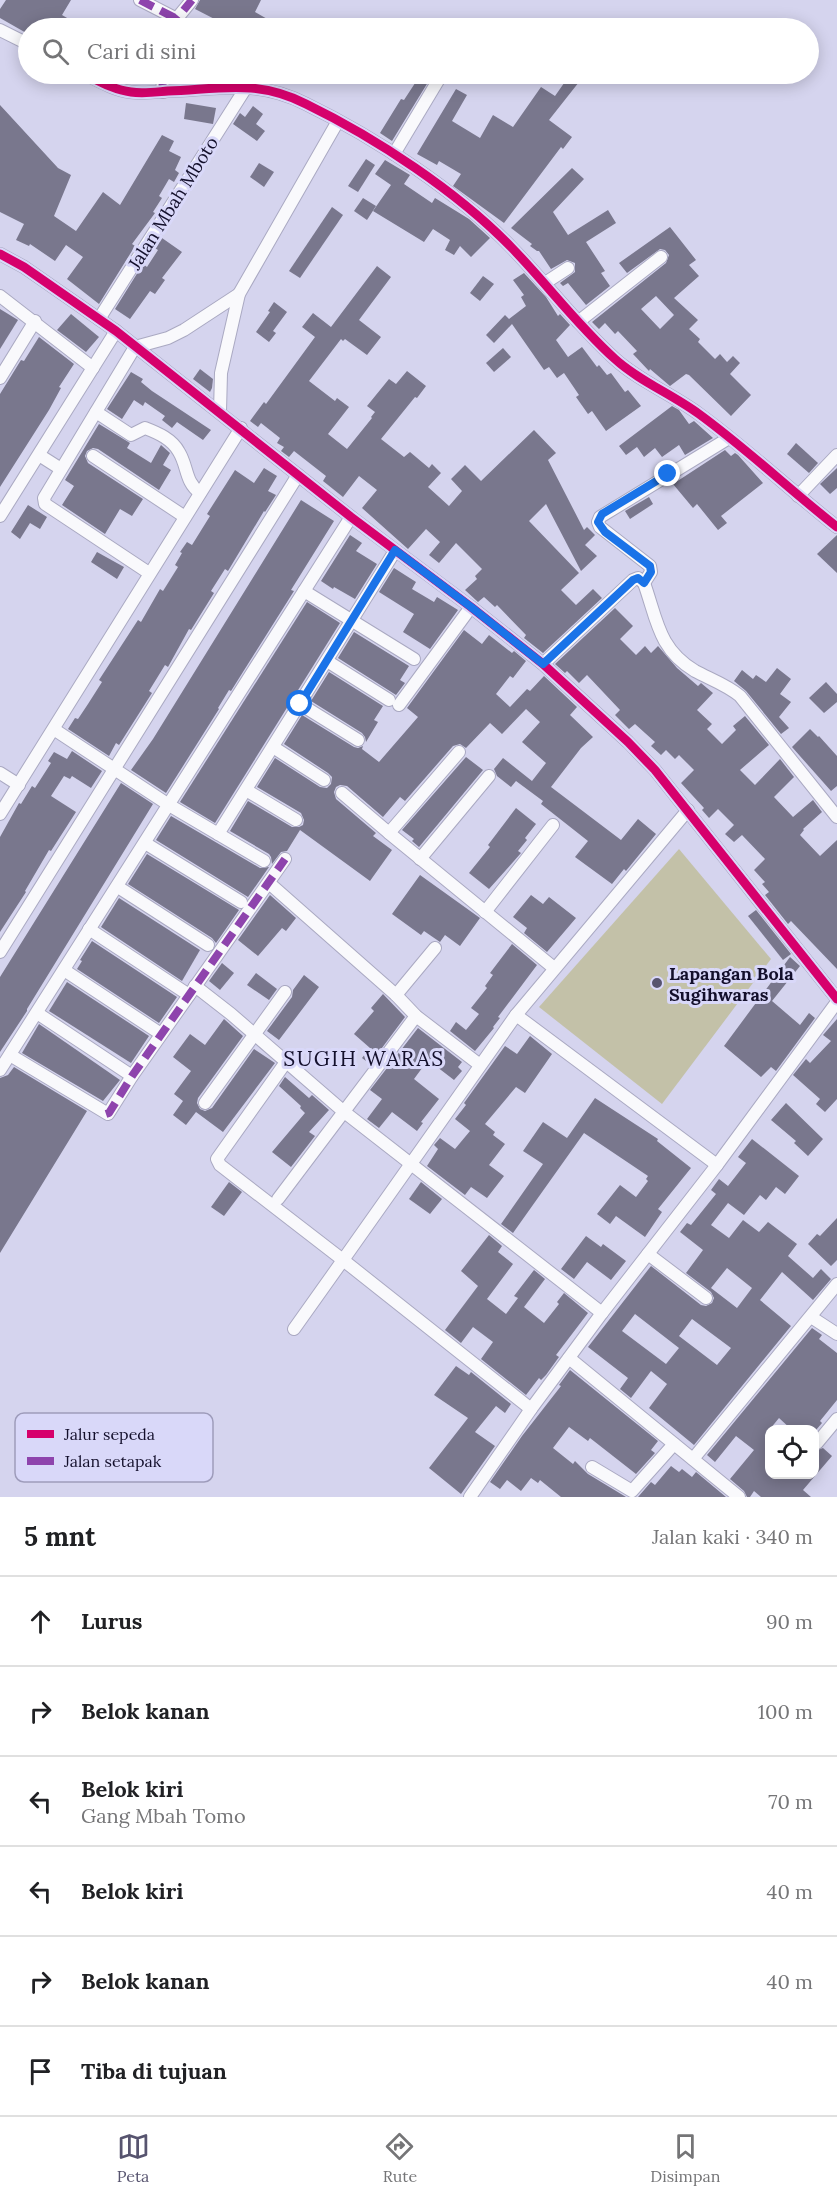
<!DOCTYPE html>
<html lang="id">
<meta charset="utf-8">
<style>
body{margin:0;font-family:Lora,serif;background:#f6f6f6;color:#202124}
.controls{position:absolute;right:18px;bottom:18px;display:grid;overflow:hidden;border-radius:12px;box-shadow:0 3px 15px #0003}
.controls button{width:54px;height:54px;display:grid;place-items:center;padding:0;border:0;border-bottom:2px solid #e0e0e0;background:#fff;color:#202124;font:30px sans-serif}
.stop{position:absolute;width:18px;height:18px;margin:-14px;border:4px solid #1a73e8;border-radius:50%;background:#fff}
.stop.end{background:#1a73e8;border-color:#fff;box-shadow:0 2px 6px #0008}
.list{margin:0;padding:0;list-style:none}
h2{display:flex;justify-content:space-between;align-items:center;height:78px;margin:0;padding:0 24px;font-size:26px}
h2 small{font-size:20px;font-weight:400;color:#757577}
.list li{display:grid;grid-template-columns:39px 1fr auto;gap:18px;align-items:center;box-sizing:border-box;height:90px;padding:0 24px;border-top:2px solid #e0e0e0}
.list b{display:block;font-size:22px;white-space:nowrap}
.list p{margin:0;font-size:20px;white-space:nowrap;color:#757577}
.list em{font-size:20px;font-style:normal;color:#757577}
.icon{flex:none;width:33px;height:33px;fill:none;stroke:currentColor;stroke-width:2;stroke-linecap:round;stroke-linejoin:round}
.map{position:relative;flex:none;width:837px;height:1497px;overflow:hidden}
.search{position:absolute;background:#fff;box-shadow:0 3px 15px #0003;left:18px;right:18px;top:18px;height:66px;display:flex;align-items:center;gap:15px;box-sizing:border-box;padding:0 21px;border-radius:33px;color:#757577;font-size:22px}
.sheet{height:618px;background:#fff}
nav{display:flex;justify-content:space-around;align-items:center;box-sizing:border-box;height:84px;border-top:2px solid #e0e0e0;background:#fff;font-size:16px;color:#757577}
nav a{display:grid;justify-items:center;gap:3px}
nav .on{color:#57546f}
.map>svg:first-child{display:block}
</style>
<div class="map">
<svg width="837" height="1497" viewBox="0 0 837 1497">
<rect width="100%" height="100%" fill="#d5d4ee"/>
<polygon fill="#c3c1a8" points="679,849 771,959 662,1104 539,1007"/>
<g fill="#79778d" fill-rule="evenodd">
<polygon points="6,0 71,0 62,15 84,28 28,28 28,34 0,18 0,9"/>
<polygon points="200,0 261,0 255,12 283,28 232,28 195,9"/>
<polygon points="421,74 433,74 392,141 380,133 401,99 404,100"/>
<polygon points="569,76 579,82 549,120 572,137 563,149 561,147 504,223 453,186 461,174 439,161 437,165 417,154 456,89 467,95 452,121 480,138 493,115 513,127 541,87 555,96"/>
<polygon points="186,103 216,108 213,124 184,119"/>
<polygon points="0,105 58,168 71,175 54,216 76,231 103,192 120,205 162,135 174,141 169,151 181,157 175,170 179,173 174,182 169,179 159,196 162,198 153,212 155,213 132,244 135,246 99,304 67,279 83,257 66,245 55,261 30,244 29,246 16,240 24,224 0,212"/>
<polygon points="253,106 263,114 256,124 265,131 257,141 233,124 240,113 245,117"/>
<polygon points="366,159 375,165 358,192 348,186"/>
<polygon points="385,160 410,175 404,184 432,203 435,198 469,219 490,238 471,257 460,246 454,255 445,250 450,240 433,229 424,242 373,211 391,185 375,174"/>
<polygon points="259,163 274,172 264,187 250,177"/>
<polygon points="572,168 584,179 553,212 568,235 608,210 616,223 586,242 605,271 601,273 610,286 586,305 568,283 563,286 560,283 575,272 575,263 567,260 551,269 539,251 537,251 530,246 532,244 511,228"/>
<polygon points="363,198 376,206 367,220 354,211"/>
<polygon points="332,207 343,215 300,278 289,271"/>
<path d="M 670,227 L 696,260 L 689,265 L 699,276 L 674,298 L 698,320 L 689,329 L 700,339 L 698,342 L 715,359 L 720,354 L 727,362 L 733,356 L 740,363 L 730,374 L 751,395 L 731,416 L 689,375 L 686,374 L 670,386 L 650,369 L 649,371 L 633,354 L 637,351 L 618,331 L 615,334 L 605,323 L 599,329 L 592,322 L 666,263 L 669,255 L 665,250 L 660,249 L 627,273 L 619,263 ZM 656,296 L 674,315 L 660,329 L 641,309 Z"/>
<polygon points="162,238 182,252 162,278 165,280 155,294 150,291 130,319 115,309 143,264 147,267 158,250 155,248"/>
<polygon points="377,266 391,277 359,320 381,337 367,355 345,339 343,341 341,339 309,381 335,401 337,398 349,407 328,434 347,449 372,418 371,417 375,412 367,406 389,379 396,384 407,371 426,386 417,398 415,397 381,439 404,457 410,452 429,468 432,464 441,473 428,487 449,506 462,491 451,479 465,465 481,481 534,430 556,453 548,460 584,530 587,527 595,535 585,545 597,556 581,571 546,504 529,521 579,573 561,590 576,605 593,589 602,598 543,653 524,638 526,635 497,605 495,607 484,597 478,602 465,590 477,579 475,576 482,569 456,543 439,563 429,555 440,542 426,529 408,549 362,508 377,490 359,476 343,497 323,481 326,476 294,451 289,457 281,451 284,447 277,443 280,438 261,423 258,427 250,421 264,402 266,404 315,337 302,327 313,313 331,327"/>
<polygon points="524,273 546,297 558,316 560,314 570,325 556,340 568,357 582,347 597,367 599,365 607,375 611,373 625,392 628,390 641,406 606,431 592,411 588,414 576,397 579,395 564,373 557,378 549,367 544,370 512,324 494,343 486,335 505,315 509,319 526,306 521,297 524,295 513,280"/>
<polygon points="483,276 494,284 480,301 470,293"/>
<polygon points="274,302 287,312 273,331 276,333 269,342 256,332 270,312 268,311"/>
<polygon points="0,309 18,320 0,349"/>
<polygon points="71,314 99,337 86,352 57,330"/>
<polygon points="39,337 74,364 59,387 61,388 49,410 0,487 0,394 21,360 24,361"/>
<polygon points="503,348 511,357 494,372 486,363"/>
<polygon points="200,369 213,379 212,388 210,392 193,379"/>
<polygon points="131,372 143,379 141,382 152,391 211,430 203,440 177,422 172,428 162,420 165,416 145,402 143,406 134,400 122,419 107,409"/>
<polygon points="672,406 679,410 689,424 694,421 713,438 685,455 679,445 662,457 655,448 644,457 637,447 626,455 619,446"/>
<polygon points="99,424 130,443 127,448 151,463 161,445 170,453 163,465 171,470 159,490 98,449 93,448 87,451 85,456 88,463 143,499 132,516 120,509 105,534 62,505 74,486 65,480"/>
<polygon points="796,443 818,463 809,473 787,454"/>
<polygon points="725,450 731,456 735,453 738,455 763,483 721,516 727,523 718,530 697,504 693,508 673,484"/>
<polygon points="264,468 277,476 268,491 276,495 265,512 264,511 228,571 225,569 211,591 214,593 191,630 189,629 168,667 165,665 149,691 152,693 119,745 116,743 109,756 68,729 75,718 78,719 88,704 102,682 99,680 138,620 141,622 160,589 163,591 178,567 175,565 182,553 180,552 187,542 192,545 210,516 207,514 235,470 254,483"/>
<polygon points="837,468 837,488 830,494 820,484"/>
<polygon points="649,497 653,504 630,519 625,511"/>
<polygon points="301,500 334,521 291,590 294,591 231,691 229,690 218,708 219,709 166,793 131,770 153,739"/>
<polygon points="28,505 47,517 40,529 30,523 20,539 11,532"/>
<polygon points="350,535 362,543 356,551 377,564 355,599 334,587 333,589 321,581"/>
<polygon points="837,535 837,573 817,554"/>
<polygon points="97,552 124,567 117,579 91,562"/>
<polygon points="394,568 416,582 412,589 434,602 437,597 458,610 430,649 403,632 414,614 379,592"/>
<polygon points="307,602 340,623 215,823 180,802"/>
<polygon points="615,608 633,626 620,639 636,655 645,646 651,653 658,646 677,668 698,686 701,683 713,693 697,710 712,724 707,729 722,744 736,730 733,726 745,716 769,745 740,770 755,785 780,759 794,777 774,797 793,817 813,800 822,812 803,829 804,830 800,835 820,856 837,840 837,969 791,921 788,924 765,895 769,892 762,884 765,882 754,870 765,859 742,835 734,842 725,834 734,825 718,809 709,818 702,810 704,808 681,783 694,770 679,755 675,759 666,750 661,755 651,746 655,742 635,724 629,729 615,715 620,710 587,675 579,683 567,671 565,673 555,664"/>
<polygon points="464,630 482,644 489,635 512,653 514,651 526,661 513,678 510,676 496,694 510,707 527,689 530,691 544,676 577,707 570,715 593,737 581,748 551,787 621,840 638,819 656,834 626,871 624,869 612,884 575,857 588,841 541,804 543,801 516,781 511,787 497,776 494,769 503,758 532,781 546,763 522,742 540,722 526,709 502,734 490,723 466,748 460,744 453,746 405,801 400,797 383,817 347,786 340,785 336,787 334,792 336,799 376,833 373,836 392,850 370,881 300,830 287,851 281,852 272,864 271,857 269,854 230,831 248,801 292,827 299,827 303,825 304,820 301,813 257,787 275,758 320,787 327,788 331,784 332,777 328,773 284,744 302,715 354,747 358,748 363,746 362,749 379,762 418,717 407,708"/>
<polygon points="354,632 409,666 400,680 405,683 396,695 338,658"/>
<polygon points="777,668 791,679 780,694 791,702 779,717 789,728 781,734 746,691 734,681 742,670 753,679 756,675 766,682"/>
<polygon points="329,672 383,706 374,720 378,722 366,742 365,737 362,733 311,701"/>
<polygon points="826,682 837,694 837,702 824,713 809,698"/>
<polygon points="810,729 818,737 819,736 837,756 837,786 831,791 792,747"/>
<polygon points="72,751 102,771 91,788 72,776 70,779 64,776 51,796 76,812 51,851 49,850 25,891 26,892 0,932 0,837 19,803 21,804 32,786 35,788 51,763 48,761 54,752 67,759"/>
<polygon points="466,757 483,770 419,847 412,841 414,839 402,830"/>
<polygon points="121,783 153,804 27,1009 27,1011 0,1052 0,977"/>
<polygon points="516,808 536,824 525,838 527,840 518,851 521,853 489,889 469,873 490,847 488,845"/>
<polygon points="171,816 260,868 269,867 248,897 156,840"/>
<polygon points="147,854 239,910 216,943 212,938 128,884"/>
<polygon points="420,875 480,918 460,946 445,935 440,942 424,931 421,935 392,914"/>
<polygon points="270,895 296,918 286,931 282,928 258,956 238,940"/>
<polygon points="531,895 543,904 549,897 576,918 547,952 524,933 527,928 513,917"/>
<polygon points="119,898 200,950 182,981 101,927"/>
<polygon points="756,910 791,954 783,960 748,916"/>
<polygon points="92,941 177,997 159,1023 77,969 82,961 80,960"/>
<polygon points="512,944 537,965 498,1017 500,1018 493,1027 494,1028 475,1051 450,1031 456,1022 466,1030 479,1014 471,1008 487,988 485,986 493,975 490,973"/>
<polygon points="790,957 800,966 772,1001 800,1025 809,1013 815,1018 776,1071 771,1067 761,1077 724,1046"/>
<polygon points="222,963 234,973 220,990 209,981"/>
<polygon points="256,973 277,989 269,1000 247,985"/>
<polygon points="304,975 319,987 279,1040 267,1031 292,997 293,990"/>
<polygon points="67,982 149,1036 131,1063 49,1011"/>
<polygon points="383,994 405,1017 370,1064 362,1058 370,1048 354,1034 374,1011 371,1008"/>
<polygon points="224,1019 243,1036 198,1098 197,1103 200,1109 205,1111 212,1108 254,1049 275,1063 223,1132 196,1112 186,1125 173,1115 183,1101 174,1094 191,1071 173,1057 190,1034 205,1045"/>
<polygon points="837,1019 837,1099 825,1112 816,1104 820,1099 793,1075 806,1059 810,1063 831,1041 823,1035"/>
<polygon points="39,1024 120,1080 103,1101 22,1053"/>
<polygon points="418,1028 462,1062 458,1067 462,1071 454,1080 428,1060 414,1079 439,1099 421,1122 423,1123 417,1131 392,1112 379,1128 367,1119 382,1099 370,1090"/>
<polygon points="530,1036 552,1054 525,1093 516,1087 485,1124 495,1132 493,1135 505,1144 489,1165 504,1176 487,1198 471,1187 465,1195 427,1166 438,1149 434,1145 440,1138 455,1149 470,1131 455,1119 466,1105 464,1103 505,1046 517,1054"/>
<polygon points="14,1067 87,1111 0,1253 0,1078 8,1075"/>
<polygon points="285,1077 309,1098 312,1095 329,1110 309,1132 315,1136 291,1167 272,1152 305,1113 300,1108 301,1106 279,1086"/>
<polygon points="595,1098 658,1139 657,1141 691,1168 658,1209 662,1212 645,1237 616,1216 610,1224 597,1214 620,1185 636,1197 648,1181 646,1179 648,1176 584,1133 513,1233 501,1224 543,1164 523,1151 543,1122 567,1138"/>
<polygon points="786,1103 823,1139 808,1156 794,1143 796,1141 771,1120"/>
<path d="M 752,1139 L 799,1176 L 785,1194 L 776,1187 L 766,1200 L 760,1195 L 744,1215 L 728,1203 L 711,1225 L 729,1238 L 743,1220 L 759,1232 L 768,1222 L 797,1244 L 788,1256 L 813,1278 L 821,1269 L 831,1279 L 813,1300 L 782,1272 L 760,1300 L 791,1326 L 694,1445 L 649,1408 L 667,1384 L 651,1371 L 631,1398 L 620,1389 L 628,1378 L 588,1347 L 651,1266 L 701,1305 L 706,1306 L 712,1303 L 714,1298 L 711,1292 L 686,1273 L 703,1250 L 680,1232 L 687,1223 L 691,1225 L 716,1194 L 711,1190 L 719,1179 L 728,1186 L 746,1163 L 738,1157 ZM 727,1268 L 752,1288 L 737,1308 L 711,1288 ZM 635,1314 L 679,1348 L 666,1364 L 622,1331 ZM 692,1319 L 731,1348 L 717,1365 L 679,1336 Z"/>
<polygon points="229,1182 242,1192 224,1216 211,1207"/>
<polygon points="421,1182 442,1199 430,1214 409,1199"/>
<polygon points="837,1218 837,1260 831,1266 808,1244 817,1234 820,1236"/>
<polygon points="489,1235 502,1246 498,1252 513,1264 487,1299 506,1314 518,1298 514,1296 534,1270 545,1279 524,1307 544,1323 559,1304 557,1302 564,1293 588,1313 556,1355 559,1357 546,1375 541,1380 539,1378 526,1395 481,1359 493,1342 473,1327 461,1343 445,1330 478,1286 461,1271"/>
<polygon points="586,1236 601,1247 603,1244 626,1261 611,1280 587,1262 574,1279 561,1269"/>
<polygon points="812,1328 822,1335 819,1339 837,1353 837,1400 820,1421 822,1423 816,1430 792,1430 779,1418 770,1429 770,1474 814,1474 814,1451 823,1448 832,1456 803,1490 811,1497 761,1497 754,1491 750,1497 747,1497 744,1491 730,1479 754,1450 736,1436 715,1462 707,1455"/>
<polygon points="456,1366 469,1375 471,1372 511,1404 505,1413 496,1406 475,1432 495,1446 461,1494 429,1468 468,1418 434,1395"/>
<polygon points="570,1370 658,1441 651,1450 655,1453 636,1474 590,1438 588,1441 569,1427 553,1448 573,1464 575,1461 588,1474 626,1497 561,1497 540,1480 538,1483 531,1478 521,1491 507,1480 500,1489 490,1482 522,1436 561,1386 559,1385"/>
<polygon points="671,1466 679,1472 682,1469 692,1477 696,1472 726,1497 638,1497 651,1482 655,1485"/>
</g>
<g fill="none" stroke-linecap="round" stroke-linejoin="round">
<g stroke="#aaa9c2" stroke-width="14">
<g id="minor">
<polyline points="140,0 177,19"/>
<polyline points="169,28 192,0"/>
<polyline points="0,30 28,44"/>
<path d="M 85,74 C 99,81 114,90 131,92 C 143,94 156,92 168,91 C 220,89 257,79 306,104 C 376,138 458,192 512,248 C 547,284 577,325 615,359 C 639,381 672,394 699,414 C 747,449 790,490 837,527"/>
<polyline points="162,74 163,92"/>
<polyline points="394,154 439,79"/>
<polyline points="0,254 24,267 116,331 351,517 471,607 543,664 628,742 655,770 837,999"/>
<polyline points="545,283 568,268"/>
<polyline points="0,296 93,368"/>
<polyline points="99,319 247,86"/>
<polyline points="578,322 661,257"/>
<polyline points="0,378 35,321"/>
<polyline points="220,411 221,373 239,294 338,121"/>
<path d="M 96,412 L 131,435 L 145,428 C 158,433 172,439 179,452 C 188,467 185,482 200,493"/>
<polyline points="39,455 61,469"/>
<polyline points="93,456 185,517"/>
<polyline points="798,496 837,455"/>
<polyline points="0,516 116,331"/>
<polyline points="149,573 45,504 44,498 135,347 168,338 184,330 239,294"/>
<path d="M 644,583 C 657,619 658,649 695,671 C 710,679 727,685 740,696 L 837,817"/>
<polyline points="644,583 651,572 650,566 600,527 598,522 600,517 729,438"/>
<polyline points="304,591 414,659"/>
<polyline points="327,661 389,700"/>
<polyline points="543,664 633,580 638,578 644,583"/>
<polyline points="300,704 358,740"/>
<polyline points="399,705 471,607"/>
<polyline points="55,730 169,805 264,861"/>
<polyline points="273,747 324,780"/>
<polyline points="459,752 389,833 554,968"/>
<polyline points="0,773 19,785"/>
<polyline points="246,790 296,820"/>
<polyline points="342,793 389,833"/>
<path d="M 0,814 C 81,686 160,556 241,428"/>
<polyline points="218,834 395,551"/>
<polyline points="145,843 241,902"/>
<polyline points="420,859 489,776"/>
<polyline points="269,883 396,995"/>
<polyline points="118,887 208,945"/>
<polyline points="485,912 553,825"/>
<polyline points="89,929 189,995"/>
<polyline points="435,948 396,995 416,1016 480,1065"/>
<polyline points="0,952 298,475"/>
<polyline points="64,970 161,1034"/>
<polyline points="195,986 231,1014 343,1111 602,1313"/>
<polyline points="37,1013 132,1076"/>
<polyline points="516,1015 717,1165"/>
<polyline points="10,1055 108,1114 132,1076 285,859"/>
<polyline points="286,1062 217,1159 220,1165 343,1260 516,1015 688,810"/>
<polyline points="0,1070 351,517"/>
<polyline points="205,1103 285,992"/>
<polyline points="278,1199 416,1016"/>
<polyline points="648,1254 706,1298"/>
<polyline points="811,1317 837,1334"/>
<polyline points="294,1329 343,1260 531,1409"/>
<polyline points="569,1358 739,1497"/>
<polyline points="817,1443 837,1419"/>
<polyline points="693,1459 837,1284"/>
<polyline points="592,1467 632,1491 674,1444"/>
<polyline points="470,1497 531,1409 602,1313 717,1165 837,1002"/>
</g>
</g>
<use href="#minor" stroke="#f9f9fc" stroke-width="12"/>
<g stroke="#8e44ad" stroke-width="8" stroke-dasharray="15 8" stroke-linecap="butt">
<polyline points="140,0 177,19"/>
<polyline points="169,28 192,0"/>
<polyline points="162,74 163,92"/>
<polyline points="106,1114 109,1113 132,1076 285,859"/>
</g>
<g stroke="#d9d8f9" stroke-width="13">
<g id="cycleway">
<path d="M 85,74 C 99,81 114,90 131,92 C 143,94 156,92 168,91 C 220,89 257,79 306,104 C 376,138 458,192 512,248 C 547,284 577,325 615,359 C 639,381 672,394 699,414 C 747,449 790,490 837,527"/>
<polyline points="0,254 24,267 116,331 351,517 471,607 543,664 628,742 655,770 837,999"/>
</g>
</g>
<use href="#cycleway" stroke="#d6006c" stroke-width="9"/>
</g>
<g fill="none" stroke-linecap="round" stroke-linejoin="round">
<polyline stroke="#1a73e8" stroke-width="8" points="300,704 395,550 471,607 543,664 633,580 638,578 644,583 651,572 650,566 605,532 598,522 602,514 668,474"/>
</g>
<circle fill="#57546f" stroke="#d9d8f9" stroke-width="2" cx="657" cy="983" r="6"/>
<g text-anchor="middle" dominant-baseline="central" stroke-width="6" stroke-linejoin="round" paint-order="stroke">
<g font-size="18" fill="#130f2b" stroke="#d9d8f9">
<text transform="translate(173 203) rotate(-58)">Jalan Mbah Mboto</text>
</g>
<g font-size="18" font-weight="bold" fill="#130f2b" stroke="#d9d8f9" text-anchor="start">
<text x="669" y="973">Lapangan Bola<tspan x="669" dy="21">Sugihwaras</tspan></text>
</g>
<g font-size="21" letter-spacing="1.5" fill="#130f2b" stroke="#d9d8f9">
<text x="364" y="1058">SUGIH WARAS</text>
</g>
</g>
<rect x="15" y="1413" width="198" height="69" rx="9" fill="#d9d8f9" stroke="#9e9cbb" stroke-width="1.5"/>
<rect x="27" y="1430" width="27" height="8" fill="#d6006c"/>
<rect x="27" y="1457" width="27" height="8" fill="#8e44ad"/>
<g font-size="16" fill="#130f2b">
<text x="64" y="1440">Jalur sepeda</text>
<text x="64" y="1467">Jalan setapak</text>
</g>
</svg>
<div class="controls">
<button><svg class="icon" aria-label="locate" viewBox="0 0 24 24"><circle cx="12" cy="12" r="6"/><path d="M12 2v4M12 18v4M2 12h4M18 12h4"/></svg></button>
</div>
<div class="stop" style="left:300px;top:704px"></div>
<div class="stop end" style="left:668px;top:474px"></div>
<div class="search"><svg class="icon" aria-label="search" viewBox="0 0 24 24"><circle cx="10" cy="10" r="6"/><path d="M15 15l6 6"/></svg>Cari di sini</div>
</div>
<section class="sheet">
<h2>5 mnt<small>Jalan kaki · 340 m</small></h2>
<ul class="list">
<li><svg class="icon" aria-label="ahead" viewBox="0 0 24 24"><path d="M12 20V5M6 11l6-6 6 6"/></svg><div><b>Lurus</b></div><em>90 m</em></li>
<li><svg class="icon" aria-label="right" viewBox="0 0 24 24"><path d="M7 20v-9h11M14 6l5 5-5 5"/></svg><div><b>Belok kanan</b></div><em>100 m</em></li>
<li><svg class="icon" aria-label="left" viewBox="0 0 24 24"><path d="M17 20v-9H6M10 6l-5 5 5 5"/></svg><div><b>Belok kiri</b><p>Gang Mbah Tomo</p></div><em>70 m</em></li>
<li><svg class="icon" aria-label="left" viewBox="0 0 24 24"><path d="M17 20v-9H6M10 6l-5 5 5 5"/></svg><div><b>Belok kiri</b></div><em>40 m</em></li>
<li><svg class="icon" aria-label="right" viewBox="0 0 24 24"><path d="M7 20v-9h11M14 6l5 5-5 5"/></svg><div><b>Belok kanan</b></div><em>40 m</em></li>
<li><svg class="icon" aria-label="arrive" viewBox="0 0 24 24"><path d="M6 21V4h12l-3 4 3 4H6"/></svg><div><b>Tiba di tujuan</b></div></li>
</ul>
</section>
<nav>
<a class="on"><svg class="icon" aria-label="map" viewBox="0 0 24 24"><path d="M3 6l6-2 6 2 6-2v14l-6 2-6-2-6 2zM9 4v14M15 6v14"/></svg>Peta</a>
<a><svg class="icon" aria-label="directions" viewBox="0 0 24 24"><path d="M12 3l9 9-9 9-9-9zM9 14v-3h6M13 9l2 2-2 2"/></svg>Rute</a>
<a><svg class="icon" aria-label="saved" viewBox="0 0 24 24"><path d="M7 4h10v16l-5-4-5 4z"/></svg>Disimpan</a>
</nav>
